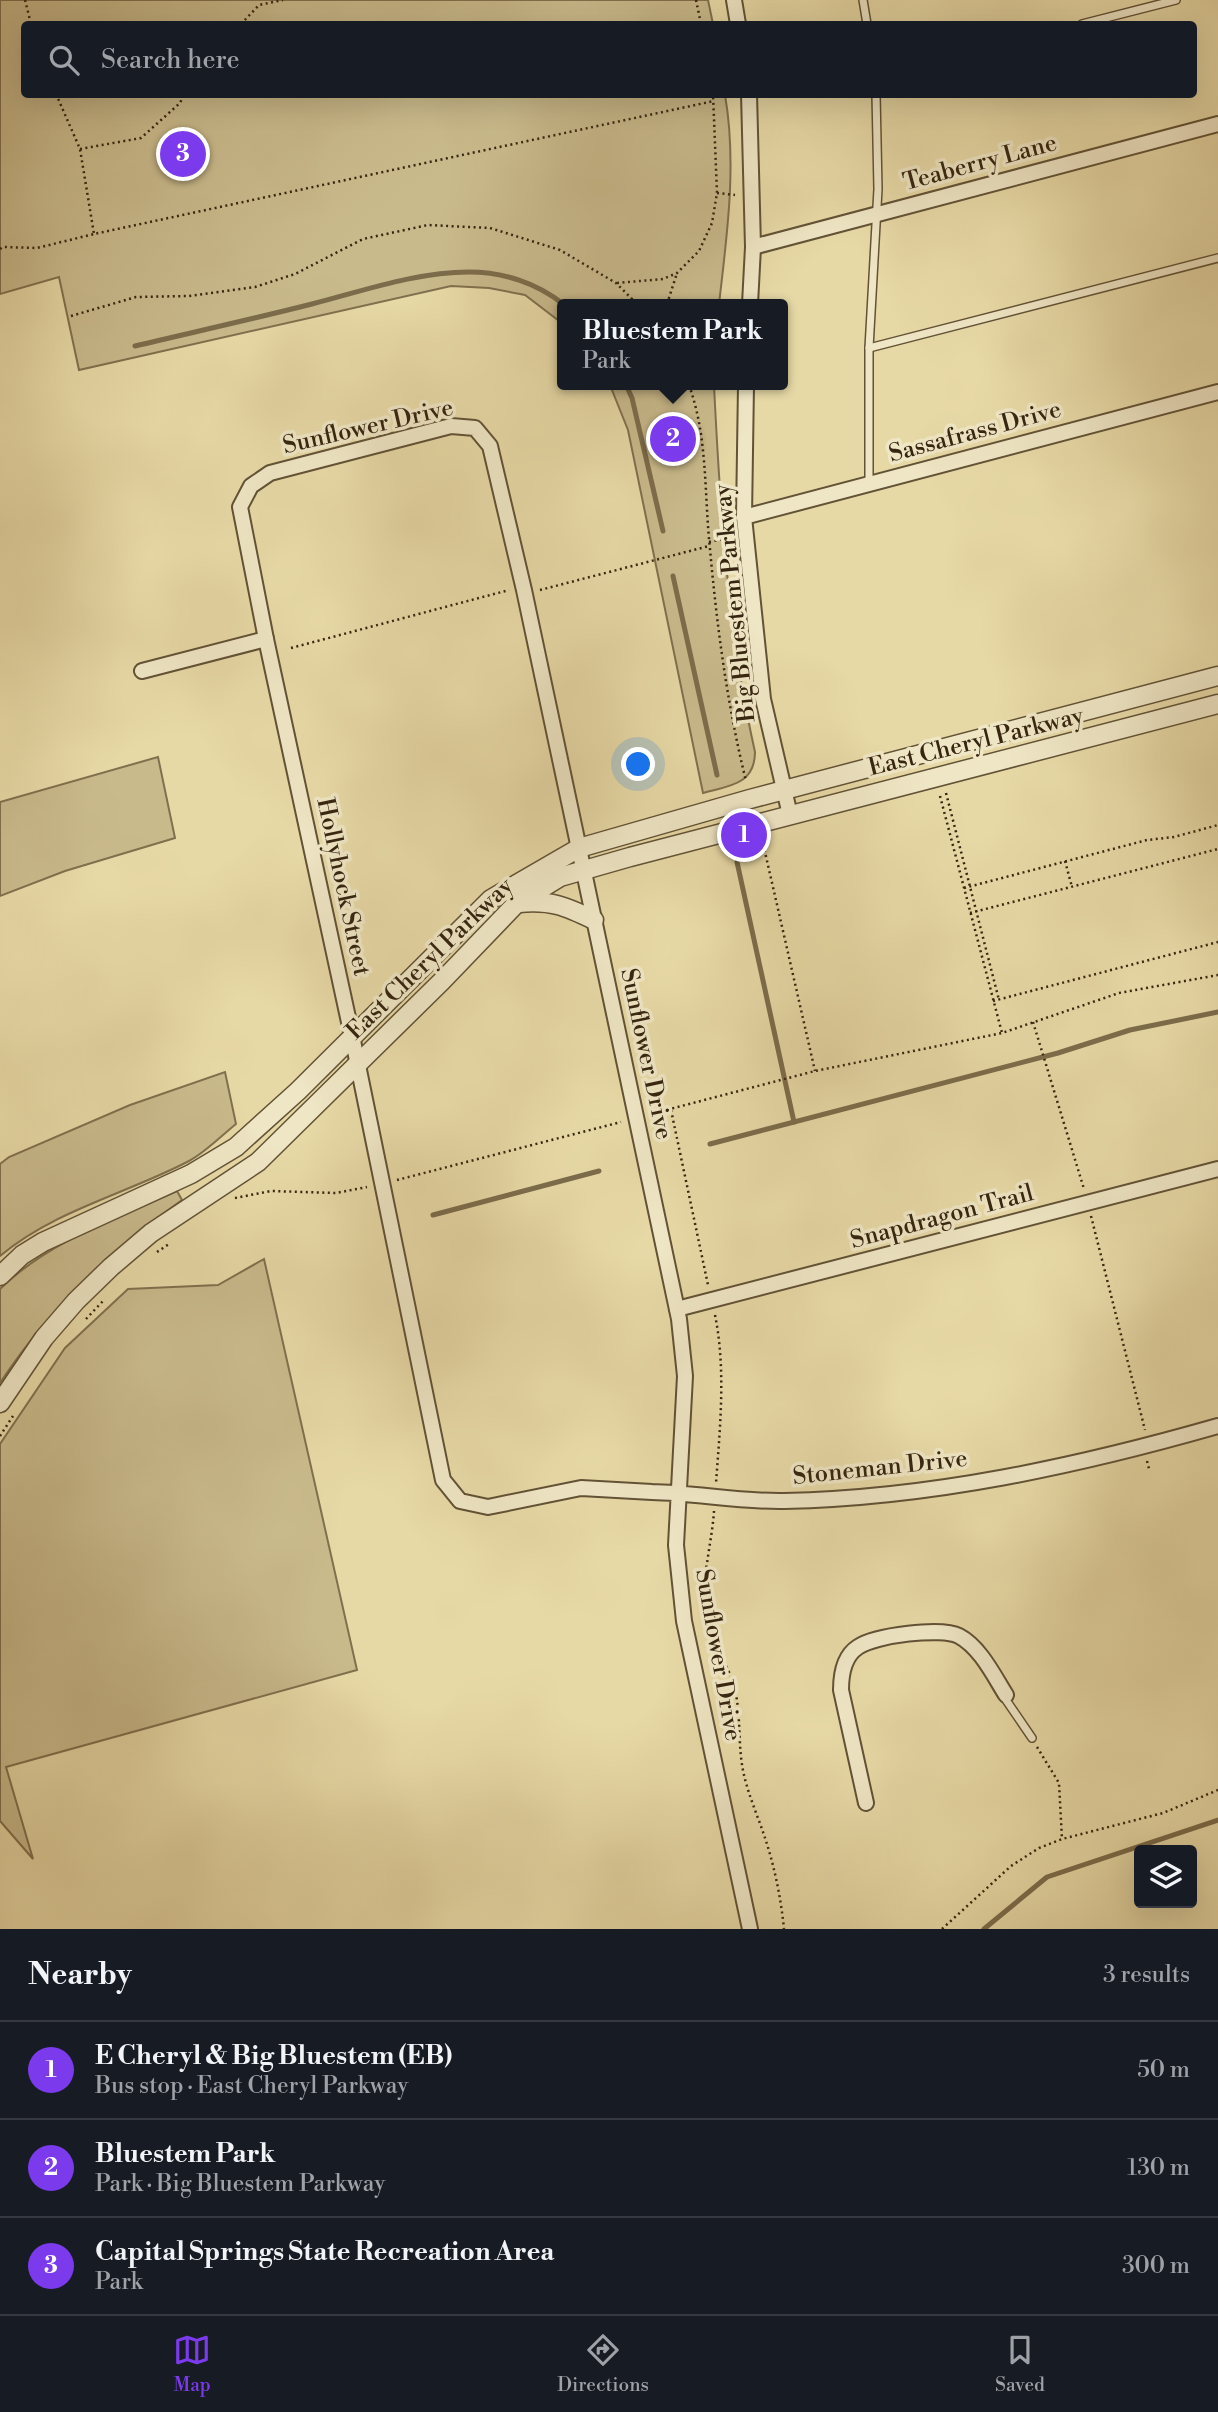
<!DOCTYPE html>
<meta charset="utf-8">
<style>
body{margin:0;font-family:"Libre Bodoni",serif;background:#242831;color:#f1f3f6}
.controls{position:absolute;right:21px;bottom:21px;display:grid;overflow:hidden;border-radius:7px;box-shadow:0 7px 28px #0002}
.controls button{width:63px;height:63px;display:grid;place-items:center;padding:0;border:0;border-bottom:2px solid #363941;background:#171b24;color:#f1f3f6;font:35px sans-serif}
.you{position:absolute;left:639px;top:765px;width:24px;height:24px;margin:-18px;border:5px solid #fff;border-radius:50%;background:#1a73e8;box-shadow:0 0 0 10px #1a73e833}
.badge{display:grid;place-items:center;width:46px;height:46px;border-radius:50%;background:#7c3aed;color:#fff;font-size:23px;font-weight:700}
.pin{position:absolute;translate:-50% -50%;border:4px solid #fff;box-shadow:0 2px 7px #0006}
.popup{position:absolute;left:557px;top:299px;width:231px;height:91px;box-sizing:border-box;display:grid;place-content:center;border-radius:7px;background:#171b24;filter:drop-shadow(0 2px 5px #0005);font-size:23px;white-space:nowrap;color:#9ea1a6}
.popup b{font-size:26px;color:#f1f3f6}
.popup::after{content:'';position:absolute;left:50%;top:100%;margin-left:-14px;border:14px solid transparent;border-top-color:#171b24}
.list{margin:0;padding:0;list-style:none}
h2{display:flex;justify-content:space-between;align-items:center;height:91px;margin:0;padding:0 28px;font-size:30px}
h2 small{font-size:23px;font-weight:400;color:#9ea1a6}
.list li{display:grid;grid-template-columns:46px 1fr auto;gap:21px;align-items:center;box-sizing:border-box;height:98px;padding:0 28px;border-top:2px solid #363941}
.list b{display:block;font-size:26px;white-space:nowrap}
.list p{margin:0;font-size:23px;white-space:nowrap;color:#9ea1a6}
.list em{font-size:23px;font-style:normal;color:#9ea1a6}
.icon{flex:none;width:38px;height:38px;fill:none;stroke:currentColor;stroke-width:2;stroke-linecap:round;stroke-linejoin:round}
.map{position:relative;flex:none;width:1218px;height:1929px;overflow:hidden}
.search{position:absolute;background:#171b24;box-shadow:0 7px 28px #0002;left:21px;right:21px;top:21px;height:77px;display:flex;align-items:center;gap:18px;box-sizing:border-box;padding:0 24px;border-radius:7px;color:#9ea1a6;font-size:26px}
.sheet{height:385px;background:#171b24}
nav{display:flex;justify-content:space-around;align-items:center;box-sizing:border-box;height:98px;border-top:2px solid #363941;background:#171b24;font-size:19px;color:#9ea1a6}
nav a{display:grid;justify-items:center;gap:4px}
nav .on{color:#7c3aed}
.map>svg:first-child{display:block}
</style>
<div class="map">
<svg width="1218" height="1929" viewBox="0 0 1218 1929">
<rect width="100%" height="100%" fill="#e7d9a6"/>
<filter id="stains"><feTurbulence type="fractalNoise" baseFrequency=".00286" numOctaves="4"/><feColorMatrix values="0 0 0 0 .2 0 0 0 0 .09 0 0 0 0 .02 0 0 0 .5 -.17"/></filter>
<radialGradient id="worn" r=".72"><stop offset=".6" stop-color="#630" stop-opacity="0"/><stop offset="1" stop-color="#630" stop-opacity=".3"/></radialGradient>
<g fill="#c9ba8c" stroke="#80704e" stroke-width="2">
<path d="M 0,0 L 708,0 L 713,24 L 24,24 L 24,94 L 725,95 C 737,164 727,235 719,304 L 563,304 L 563,324 L 525,295 L 489,288 L 451,286 L 79,370 L 59,277 L 0,294 Z"/>
<path d="M 610,385 L 714,385 C 720,508 728,632 755,752 C 755,785 728,786 703,793 L 628,430 Z"/>
<polygon points="158,757 175,838 65,871 0,896 0,802"/>
<path d="M 225,1072 L 236,1124 C 221,1136 206,1152 189,1161 C 126,1194 55,1210 0,1256 L 0,1164 L 9,1157 L 130,1105 Z"/>
<path d="M 177,1191 L 182,1200 C 109,1251 49,1309 0,1383 L 0,1289 C 49,1241 115,1219 177,1191 Z"/>
<polygon points="264,1259 357,1670 6,1767 33,1859 0,1821 0,1444 65,1348 128,1289 218,1285"/>
</g>
<g fill="none" stroke-linecap="round" stroke-linejoin="round">
<g stroke="#7c6c4b" stroke-width="5">
<path d="M 135,346 C 194,332 253,319 312,304 C 363,291 416,272 469,272 C 503,272 537,283 563,304"/>
<polyline points="626,385 632,398 663,531"/>
<polyline points="673,576 717,775"/>
<polyline points="737,862 794,1122"/>
<polyline points="710,1144 1058,1053 1130,1030 1218,1012"/>
<polyline points="433,1215 599,1171"/>
<polyline points="984,1929 1047,1877 1218,1820"/>
</g>
<g stroke="#625236" stroke-width="10">
<g id="service">
<polyline points="863,0 867,24"/>
<polyline points="1082,24 1176,0"/>
<polyline points="869,348 1218,258"/>
<polyline points="869,483 869,348 878,189 876,94"/>
<polyline points="1004,1697 1032,1738"/>
</g>
</g>
<g stroke="#625236" stroke-width="18">
<g id="minor">
<polyline points="734,0 738,24"/>
<polyline points="749,94 753,247 750,304"/>
<polyline points="753,247 1218,124"/>
<polyline points="746,385 744,517 763,699 790,815"/>
<polyline points="744,517 1218,392"/>
<polyline points="142,671 266,639"/>
<polyline points="677,1309 1218,1169"/>
<path d="M 866,1803 L 841,1690 C 841,1674 844,1656 858,1647 C 875,1635 942,1627 959,1636 C 980,1647 994,1676 1006,1695"/>
<path d="M 750,1929 L 684,1621 L 676,1545 L 685,1376 L 679,1319 L 524,590 L 490,446 L 475,428 L 451,426 L 270,473 L 251,486 L 240,507 L 266,639 L 352,1036 L 443,1480 L 460,1501 L 488,1507 L 581,1488 L 652,1492 C 696,1493 741,1502 784,1501 C 931,1498 1078,1466 1218,1426"/>
</g>
</g>
<g stroke="#625236" stroke-width="21">
<g id="tertiary">
<path d="M 519,903 C 551,900 565,906 594,920"/>
<polyline points="0,1276 22,1255 43,1242 191,1174 236,1147 298,1091 491,899 579,848 750,799 1218,676"/>
<polyline points="0,1403 44,1338 76,1301 111,1267 151,1233 258,1162 442,981 516,904 560,877 630,857 1218,704"/>
</g>
</g>
<g stroke="#362510" stroke-width="2.5" stroke-dasharray="2 3.5" stroke-linecap="butt">
<polyline points="25,0 31,24"/>
<polyline points="696,0 701,24"/>
<polyline points="241,24 259,5 283,0"/>
<polyline points="56,94 80,149 94,234 714,101"/>
<polyline points="80,149 141,138 180,103 184,94"/>
<polyline points="717,193 735,195"/>
<polyline points="0,249 3,247 37,248 94,234"/>
<polyline points="617,283 663,279 677,273 699,251 712,223 717,193 713,94"/>
<polyline points="667,304 677,273"/>
<polyline points="71,316 136,297 189,296 255,287 295,274 363,239 428,225 490,228 560,250 616,283 637,304"/>
<path d="M 689,385 C 708,438 704,493 710,549 C 717,627 727,704 746,781"/>
<polyline points="709,542 730,537"/>
<polyline points="540,590 709,546"/>
<polyline points="291,648 509,590"/>
<polyline points="946,793 999,1000"/>
<polyline points="940,796 1002,1033"/>
<polyline points="762,839 815,1071"/>
<polyline points="1065,861 1072,887"/>
<polyline points="964,888 1147,840 1174,837 1218,825"/>
<polyline points="970,913 1218,849"/>
<polyline points="993,1001 1218,942"/>
<polyline points="1033,1022 1084,1189"/>
<polyline points="671,1110 708,1285"/>
<polyline points="651,1114 815,1071 1002,1033 1119,993 1218,975"/>
<polyline points="397,1180 621,1122"/>
<polyline points="235,1198 271,1191 336,1193 367,1187"/>
<polyline points="1091,1216 1145,1430"/>
<polyline points="157,1252 169,1244"/>
<path d="M 715,1315 C 726,1369 720,1428 716,1483"/>
<polyline points="86,1319 103,1301"/>
<polyline points="0,1436 13,1416"/>
<polyline points="1147,1461 1149,1469"/>
<path d="M 714,1511 C 712,1543 701,1578 706,1611 C 710,1637 726,1660 734,1686 C 742,1715 737,1746 744,1775 C 749,1797 759,1819 766,1841 C 775,1869 781,1899 784,1929"/>
<polyline points="1037,1747 1059,1783 1062,1839"/>
<polyline points="942,1929 1011,1866 1039,1848 1062,1839 1163,1813 1218,1790"/>
</g>
<use href="#service" stroke="#efe6c5" stroke-width="7"/>
<use href="#minor" stroke="#efe6c5" stroke-width="14"/>
<use href="#tertiary" stroke="#efe6c5" stroke-width="18"/>
</g>
<g text-anchor="middle" dominant-baseline="central" stroke-width="7" stroke-linejoin="round" paint-order="stroke">
<g font-size="24" fill="#362510" stroke="#efe6c5">
<text transform="translate(980 163) rotate(-15)">Teaberry Lane</text>
<text transform="translate(368 427) rotate(-13)">Sunflower Drive</text>
<text transform="translate(975 432) rotate(-15)">Sassafrass Drive</text>
<text transform="translate(735 603) rotate(-96)">Big Bluestem Parkway</text>
<text transform="translate(976 742) rotate(-14)">East Cheryl Parkway</text>
<text transform="translate(343 887) rotate(78)">Hollyhock Street</text>
<text transform="translate(430 959) rotate(-44)">East Cheryl Parkway</text>
<text transform="translate(646 1054) rotate(78)">Sunflower Drive</text>
<text transform="translate(942 1217) rotate(-15)">Snapdragon Trail</text>
<text transform="translate(880 1468) rotate(-6)">Stoneman Drive</text>
<text transform="translate(718 1655) rotate(80)">Sunflower Drive</text>
</g>
</g>
<rect width="100%" height="100%" filter="url(#stains)"/>
<rect width="100%" height="100%" fill="url(#worn)"/>
</svg>
<div class="controls">
<button><svg class="icon" aria-label="layers" viewBox="0 0 24 24"><path d="M12 4l9 5-9 5-9-5zM3 14l9 5 9-5"/></svg></button>
</div>
<div class="you"></div>
<div class="pin badge" style="left:744px;top:835px">1</div>
<div class="pin badge" style="left:673px;top:439px">2</div>
<div class="popup"><b>Bluestem Park</b>Park</div>
<div class="pin badge" style="left:183px;top:154px">3</div>
<div class="search"><svg class="icon" aria-label="search" viewBox="0 0 24 24"><circle cx="10" cy="10" r="6"/><path d="M15 15l6 6"/></svg>Search here</div>
</div>
<section class="sheet">
<h2>Nearby<small>3 results</small></h2>
<ul class="list">
<li><span class="badge">1</span><div><b>E Cheryl &amp; Big Bluestem (EB)</b><p>Bus stop · East Cheryl Parkway</p></div><em>50 m</em></li>
<li><span class="badge">2</span><div><b>Bluestem Park</b><p>Park · Big Bluestem Parkway</p></div><em>130 m</em></li>
<li><span class="badge">3</span><div><b>Capital Springs State Recreation Area</b><p>Park</p></div><em>300 m</em></li>
</ul>
</section>
<nav>
<a class="on"><svg class="icon" aria-label="map" viewBox="0 0 24 24"><path d="M3 6l6-2 6 2 6-2v14l-6 2-6-2-6 2zM9 4v14M15 6v14"/></svg>Map</a>
<a><svg class="icon" aria-label="directions" viewBox="0 0 24 24"><path d="M12 3l9 9-9 9-9-9zM9 14v-3h6M13 9l2 2-2 2"/></svg>Directions</a>
<a><svg class="icon" aria-label="saved" viewBox="0 0 24 24"><path d="M7 4h10v16l-5-4-5 4z"/></svg>Saved</a>
</nav>
